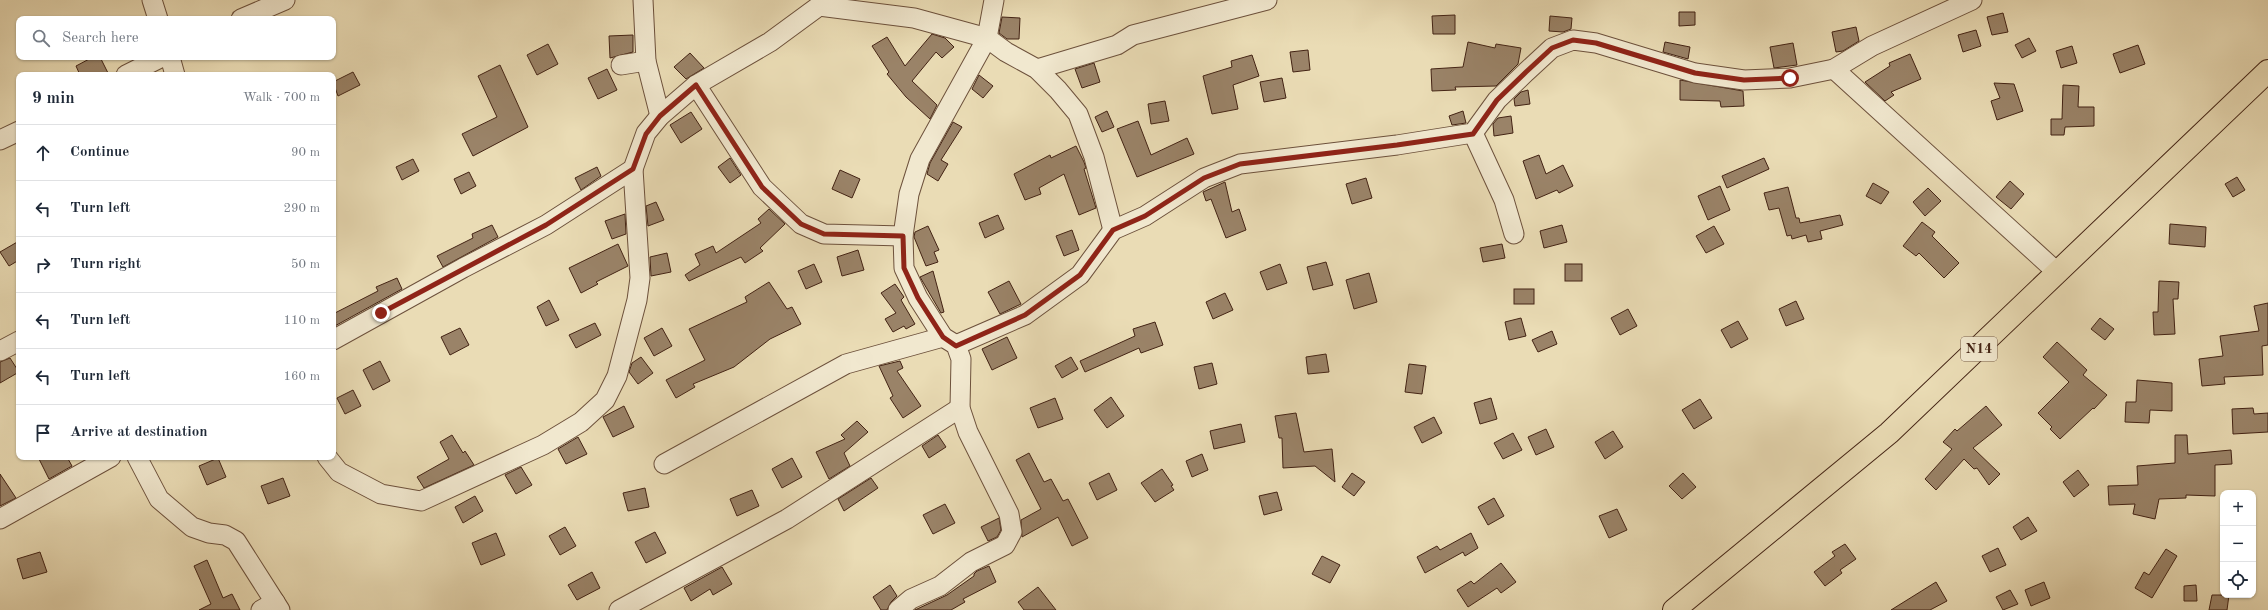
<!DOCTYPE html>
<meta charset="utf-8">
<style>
body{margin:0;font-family:"Old Standard TT",serif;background:#f6f6f7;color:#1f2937}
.controls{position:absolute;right:12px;bottom:12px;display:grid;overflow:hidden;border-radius:8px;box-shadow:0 1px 3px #0004}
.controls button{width:36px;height:36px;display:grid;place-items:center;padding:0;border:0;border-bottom:1px solid #e0e1e3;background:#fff;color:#1f2937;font:20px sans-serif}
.stop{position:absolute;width:12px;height:12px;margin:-9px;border:3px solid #8f2418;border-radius:50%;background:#fff}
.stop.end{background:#8f2418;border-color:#fff;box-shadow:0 1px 4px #0008}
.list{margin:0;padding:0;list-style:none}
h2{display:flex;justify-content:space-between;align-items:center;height:52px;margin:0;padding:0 16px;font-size:17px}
h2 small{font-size:13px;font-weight:400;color:#747a83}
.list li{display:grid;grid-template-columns:26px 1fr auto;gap:12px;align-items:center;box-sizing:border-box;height:56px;padding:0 16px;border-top:1px solid #e0e1e3}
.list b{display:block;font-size:15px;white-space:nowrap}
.list em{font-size:13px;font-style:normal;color:#747a83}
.icon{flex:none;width:22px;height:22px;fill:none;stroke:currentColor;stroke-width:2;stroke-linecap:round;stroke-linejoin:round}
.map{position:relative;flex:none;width:2268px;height:610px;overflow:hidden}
.search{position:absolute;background:#fff;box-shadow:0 1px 3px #0004;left:16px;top:16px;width:320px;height:44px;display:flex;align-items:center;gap:10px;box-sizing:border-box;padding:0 14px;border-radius:8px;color:#747a83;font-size:15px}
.panel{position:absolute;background:#fff;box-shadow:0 1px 3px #0004;left:16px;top:72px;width:320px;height:388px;border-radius:8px}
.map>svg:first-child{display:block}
</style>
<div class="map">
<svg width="2268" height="610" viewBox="0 0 2268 610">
<rect width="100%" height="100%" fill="#eadcb5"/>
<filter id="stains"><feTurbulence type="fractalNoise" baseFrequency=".005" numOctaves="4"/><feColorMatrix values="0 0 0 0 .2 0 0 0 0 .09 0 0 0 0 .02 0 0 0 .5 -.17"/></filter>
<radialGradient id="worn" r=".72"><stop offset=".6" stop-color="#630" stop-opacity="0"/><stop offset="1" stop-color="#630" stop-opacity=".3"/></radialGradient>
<g fill="#9a8368" stroke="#432314">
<polygon points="1679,12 1695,12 1695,25 1679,26"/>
<polygon points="2003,13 2008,32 1992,35 1987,17"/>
<polygon points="1455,15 1455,34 1433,34 1432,16"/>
<polygon points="1550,16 1572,18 1571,29 1563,32 1549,31"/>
<polygon points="1002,17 1020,18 1019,39 1007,39 999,33"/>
<polygon points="1856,27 1859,41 1843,51 1836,52 1832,32"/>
<polygon points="1976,30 1981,46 1963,52 1958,35"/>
<polygon points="932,34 945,38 954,47 942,58 936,52 912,81 937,105 930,119 906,97 887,74 889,72 872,46 887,37 905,66"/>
<polygon points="633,35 633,52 610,58 609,36"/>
<polygon points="2029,38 2036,51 2022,58 2015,45"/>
<polygon points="1468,42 1495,48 1496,44 1521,48 1518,64 1496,86 1455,87 1456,90 1432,91 1431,69 1463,67"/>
<polygon points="1665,42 1690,47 1688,59 1663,52"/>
<polygon points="1793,43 1797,65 1774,68 1770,47"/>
<polygon points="548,44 558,64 537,75 527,55"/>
<polygon points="2138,45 2145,64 2120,73 2113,54"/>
<polygon points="2072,46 2077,63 2061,68 2056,51"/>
<polygon points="1308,50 1310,70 1293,72 1290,52"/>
<polygon points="690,53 704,68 686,79 674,67"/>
<polygon points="1910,54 1921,79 1891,92 1894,95 1885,101 1865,82 1890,66 1889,63"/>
<polygon points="1252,55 1259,76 1233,85 1238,109 1212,114 1203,76 1232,67 1231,61"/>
<polygon points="93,57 100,57 109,75 80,75 76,66"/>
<polygon points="1094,63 1100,82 1082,88 1075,69"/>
<polygon points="500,65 528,127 473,156 462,134 497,117 478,76"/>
<polygon points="607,69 617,90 598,99 588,78"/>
<polygon points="353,72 360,85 338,96 333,82"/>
<polygon points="979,75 993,86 983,98 972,89"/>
<polygon points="1282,78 1286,98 1264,102 1260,82"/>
<polygon points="1680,80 1743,91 1744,106 1721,107 1720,101 1680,100"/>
<polygon points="1994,83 2014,84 2023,111 1997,120 1991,101 2000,98"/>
<polygon points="2063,85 2079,86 2078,107 2094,107 2094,126 2065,127 2064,135 2051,135 2051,119 2062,119"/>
<polygon points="1528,90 1530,104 1515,106 1514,99 1521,92"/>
<polygon points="1165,101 1169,121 1151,124 1148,104"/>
<polygon points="1107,111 1114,127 1102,132 1095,117"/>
<polygon points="1463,111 1466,123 1452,125 1449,116"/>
<polygon points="691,112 702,129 681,143 670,125"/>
<polygon points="1511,116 1513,133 1494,136 1493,124 1498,118"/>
<polygon points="1138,121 1151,155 1187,138 1194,154 1137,177 1117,129"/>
<polygon points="953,122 962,127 941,160 948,164 938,181 927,174 930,163"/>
<polygon points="1076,146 1084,162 1086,168 1084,169 1096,208 1079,215 1064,174 1039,188 1041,194 1025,200 1014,174 1050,155 1051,158"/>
<polygon points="1539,155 1546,174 1563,165 1573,186 1559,193 1557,190 1536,199 1523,161"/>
<polygon points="730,158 741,175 730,183 718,167"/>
<polygon points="1764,158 1769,169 1727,188 1722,176"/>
<polygon points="413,159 419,171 402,180 396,167"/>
<polygon points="597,167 601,176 581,190 575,178"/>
<polygon points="840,170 860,179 852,198 832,189"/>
<polygon points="469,172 476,186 461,194 454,179"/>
<polygon points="2237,177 2245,190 2233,197 2225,184"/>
<polygon points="1366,178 1372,198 1352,204 1346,184"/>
<polygon points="2010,181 2024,194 2011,209 1996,197"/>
<polygon points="1225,182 1232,212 1239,209 1246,230 1226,238 1211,199 1206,201 1203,192"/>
<polygon points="1873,183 1889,192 1881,204 1866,196"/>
<polygon points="1720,186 1730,210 1708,220 1698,196"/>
<polygon points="1788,187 1796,218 1799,218 1800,223 1840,215 1843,225 1820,231 1822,239 1808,242 1806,235 1792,239 1791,235 1787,236 1779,208 1769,210 1764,193"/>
<polygon points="1928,188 1941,201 1925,216 1913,202"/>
<polygon points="656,202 664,220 648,226 646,206"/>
<polygon points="769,209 785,224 760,248 763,251 745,263 741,257 689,281 685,275 700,265 695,254 713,246 716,253 761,223 758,219"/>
<polygon points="625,214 626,234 612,239 605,221"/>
<polygon points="998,215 1004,229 985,238 979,223"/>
<polygon points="1922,222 1935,232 1932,236 1959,263 1944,278 1919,253 1916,256 1903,246"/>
<polygon points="2170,224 2206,227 2205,247 2169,244"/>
<polygon points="492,225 498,237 443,267 437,256 473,238 472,234"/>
<polygon points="1562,225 1567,242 1544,248 1540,231"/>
<polygon points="928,226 939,250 934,252 938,262 926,266 914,237 915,232"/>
<polygon points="1714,226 1724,244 1706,253 1696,236"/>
<polygon points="1072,230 1079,250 1064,256 1056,236"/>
<polygon points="19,241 19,260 9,266 0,252"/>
<polygon points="618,244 628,266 596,282 598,284 581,293 569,268"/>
<polygon points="1502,244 1505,258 1483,262 1480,248"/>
<polygon points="858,250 864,270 842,276 837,257"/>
<polygon points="667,253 671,272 651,276 650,257"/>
<polygon points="1326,262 1333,285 1313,290 1307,267"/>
<polygon points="814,264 822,282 806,289 798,271"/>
<polygon points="1280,264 1287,283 1267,290 1260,272"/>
<rect x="1565" y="264" width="17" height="17"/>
<polygon points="933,271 944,312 941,313 920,277"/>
<polygon points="1369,273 1377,302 1354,309 1346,280"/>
<polygon points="397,278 402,289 333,327 333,314 378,291 376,287"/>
<polygon points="1009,281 1021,304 1000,314 988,292"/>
<polygon points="2159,281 2179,282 2178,299 2173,299 2175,334 2154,335 2153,312 2158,312"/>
<polygon points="769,282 787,309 792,307 801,324 770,339 734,367 693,384 695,387 676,398 666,380 705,360 689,329 747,302 745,297"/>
<polygon points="895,284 904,297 901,300 915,324 906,329 904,326 893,332 885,319 896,313 881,293"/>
<rect x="1514" y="289" width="20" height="15"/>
<polygon points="1225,293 1233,310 1213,319 1206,302"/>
<polygon points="549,300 559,320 546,326 537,307"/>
<polygon points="1796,301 1804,319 1786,326 1779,309"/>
<polygon points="2268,303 2268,345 2262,346 2263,375 2224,377 2225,384 2202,386 2199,359 2223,356 2220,336 2259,331 2254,306"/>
<polygon points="1628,309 1637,326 1620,335 1611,318"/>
<polygon points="1521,318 1526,336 1509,340 1505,322"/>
<polygon points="2100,318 2114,329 2105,340 2091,329"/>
<polygon points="1738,321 1748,339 1731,348 1721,330"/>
<polygon points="1155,322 1163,345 1141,353 1139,348 1085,372 1080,361 1135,336 1133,329"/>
<polygon points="595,323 601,335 576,348 569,335"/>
<polygon points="460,328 469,345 450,355 441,337"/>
<polygon points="662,328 672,346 654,356 644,338"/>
<polygon points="1552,331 1557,344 1538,352 1532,340"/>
<polygon points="1007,337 1017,358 992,370 982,349"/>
<polygon points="2057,342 2087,370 2083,375 2107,395 2094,409 2093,408 2060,439 2050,429 2052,427 2038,413 2069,382 2043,357"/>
<polygon points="1326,354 1329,372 1308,374 1306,357"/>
<polygon points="641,357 653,373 638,384 629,372 632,363"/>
<polygon points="1071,357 1078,369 1062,378 1055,366"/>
<polygon points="10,358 19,372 0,383 0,362"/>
<polygon points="380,361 390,381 373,390 363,370"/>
<polygon points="900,361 903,368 897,371 921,406 903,418 890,398 893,396 879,366"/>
<polygon points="1212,363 1217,384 1199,389 1194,367"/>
<polygon points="1409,364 1426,366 1422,394 1405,392"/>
<polygon points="2137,380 2172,383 2172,411 2150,410 2149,423 2125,422 2126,402 2136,402"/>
<polygon points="353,390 361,406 345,414 337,398"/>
<polygon points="1111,397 1124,416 1107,428 1094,410"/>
<polygon points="1055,398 1063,419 1038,428 1030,408"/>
<polygon points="1491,398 1497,419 1480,424 1474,403"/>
<polygon points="1700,399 1712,418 1694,429 1682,410"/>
<polygon points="624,406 634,427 613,437 603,417"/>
<polygon points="1986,406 2002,425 1973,448 2000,474 1989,485 1977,468 1974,469 1964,459 1936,490 1925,479 1952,449 1943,442 1955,429 1957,431"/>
<polygon points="2253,408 2254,414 2268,413 2268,432 2233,434 2232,409"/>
<polygon points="1296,413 1304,452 1332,449 1335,482 1315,466 1283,468 1282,438 1279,438 1275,416"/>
<polygon points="1434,417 1442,433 1422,443 1414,427"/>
<polygon points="857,421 868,432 844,453 850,466 829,479 816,452 845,439 841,435"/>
<polygon points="1241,424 1245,442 1214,449 1210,431"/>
<polygon points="1546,429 1554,447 1536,455 1528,437"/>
<polygon points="1613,431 1623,447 1605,459 1595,442"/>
<polygon points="1513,433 1522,450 1503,459 1494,443"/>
<polygon points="452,435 463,453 465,451 474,465 424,488 417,477 449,459 440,442"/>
<polygon points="938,435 946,447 929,458 922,446"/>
<polygon points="2175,435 2187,435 2188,454 2231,450 2232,464 2215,465 2215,496 2186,495 2186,498 2159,499 2155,519 2133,514 2135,504 2109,505 2108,486 2138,485 2137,466 2175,463"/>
<polygon points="578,437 587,454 566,464 558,449"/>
<polygon points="1029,453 1044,482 1051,479 1063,501 1068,499 1088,538 1072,546 1058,517 1022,537 1021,520 1041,509 1016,460"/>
<polygon points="1202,454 1208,470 1192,477 1186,461"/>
<polygon points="38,457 67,457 72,466 49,479"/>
<polygon points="218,458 226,477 207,485 199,466"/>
<polygon points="792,458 802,477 782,488 772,469"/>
<polygon points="521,467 532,485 516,494 505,475"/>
<polygon points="1162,469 1173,485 1171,486 1174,490 1155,502 1141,483"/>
<polygon points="2078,470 2089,485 2074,497 2063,482"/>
<polygon points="1109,473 1117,490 1097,500 1089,483"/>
<polygon points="1352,473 1365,482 1354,496 1342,487"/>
<polygon points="1683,473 1696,487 1682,499 1669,486"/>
<polygon points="0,474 16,498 0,506"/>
<polygon points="283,478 290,496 268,504 261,486"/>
<polygon points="871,478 878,488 844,511 838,499"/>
<polygon points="645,488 649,507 628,511 623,493"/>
<polygon points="752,490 759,506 737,516 730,499"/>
<polygon points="1277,492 1282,510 1264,515 1259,496"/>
<polygon points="475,496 483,511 463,523 455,507"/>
<polygon points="1494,498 1504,516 1488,525 1478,507"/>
<polygon points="945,504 955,523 933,534 923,515"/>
<polygon points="1617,509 1627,530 1609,538 1599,516"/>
<polygon points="2028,517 2037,531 2021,540 2013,527"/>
<polygon points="999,518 1001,530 997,537 988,541 981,527"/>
<polygon points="565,527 576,546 560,555 549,536"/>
<polygon points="655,532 666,553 646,563 635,542"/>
<polygon points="496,533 505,555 481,565 472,543"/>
<polygon points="1471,533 1478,548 1465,556 1463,552 1425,573 1417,557 1437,546 1440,550"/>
<polygon points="1845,544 1856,559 1840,570 1842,573 1825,586 1814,572 1835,556 1832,552"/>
<polygon points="1998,548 2006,565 1990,572 1982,556"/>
<polygon points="2166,549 2177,556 2152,598 2135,588 2144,572 2149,575"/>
<polygon points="40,552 47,572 23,579 17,559"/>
<polygon points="1322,556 1340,565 1330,583 1312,574"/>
<polygon points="207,560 223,598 232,594 240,610 199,610 211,604 194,566"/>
<polygon points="1501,563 1516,582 1501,593 1497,588 1468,607 1457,590 1471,581 1474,584"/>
<polygon points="989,566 996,582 963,599 965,602 951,610 915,610 947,595 974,576 974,574 977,571"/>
<polygon points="722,567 732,584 713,595 710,589 691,601 684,588"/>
<polygon points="592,572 600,588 577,600 568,585"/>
<polygon points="1936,582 1947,601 1930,610 1891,610"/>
<polygon points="2044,582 2050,598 2031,606 2025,590"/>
<polygon points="890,585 897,596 891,602 887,610 881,610 873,597"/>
<polygon points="2196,585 2197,601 2184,601 2184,586"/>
<polygon points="1038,587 1056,610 1024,610 1018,602"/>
<polygon points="2010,590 2018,604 2003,610 1996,597"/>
<polygon points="2212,595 2229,595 2227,610 2209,610"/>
</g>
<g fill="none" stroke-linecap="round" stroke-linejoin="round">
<g stroke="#6d513c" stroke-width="21">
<g id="minor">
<polyline points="152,0 158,19"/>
<polyline points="643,0 646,61 660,116"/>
<polyline points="819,6 914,18 987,38 1006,52 1037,69 1058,90 1078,114 1094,157 1113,230"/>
<polyline points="241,19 285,0"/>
<polyline points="170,57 175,75"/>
<polyline points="621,65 646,61"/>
<polyline points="1037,69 1117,45 1133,35 1267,0"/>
<polyline points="1834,69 2058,273"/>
<polyline points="126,75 162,57"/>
<polyline points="696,85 762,187 801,224 824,234 903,236"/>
<polyline points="1473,133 1504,200 1514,234"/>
<polyline points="0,140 19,131"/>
<polyline points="333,340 463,268 546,225 633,169 646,133 660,116 696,85 770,42 819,6 824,0"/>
<polyline points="956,345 1025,315 1080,275 1113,230 1145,216 1204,178 1240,164 1397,145 1473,133 1497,100 1526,72 1552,48 1573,40 1596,43 1695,73 1744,80 1790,78 1834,69 1872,46 1972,0"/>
<polyline points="0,351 19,341"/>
<polyline points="137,457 159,499 192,527 209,533 225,535 236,541 280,610"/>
<polyline points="327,457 339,472 381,494 421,501 543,445 581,422 605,400 617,376 637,300 640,278 633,169"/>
<polyline points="664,464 846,364 943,337"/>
<polyline points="0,519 111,457"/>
<polyline points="261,610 275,602"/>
<polyline points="619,610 787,519 960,408"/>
<polyline points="898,610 911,599 940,586 971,562 1005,545 1012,532 1009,514 968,432 960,408 961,359 956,345 943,337 918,298 904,268 903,236 909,194 920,159 987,38 994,0"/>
</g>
</g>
<g stroke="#432314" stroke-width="24">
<polyline id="primary" points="1674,610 1889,433 2268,71"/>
</g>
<use href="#minor" stroke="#f1e8cf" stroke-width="19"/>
<use href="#primary" stroke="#eadcb5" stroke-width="22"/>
</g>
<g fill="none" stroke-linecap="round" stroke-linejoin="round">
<polyline stroke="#8f2418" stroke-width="5" points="381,313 546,225 633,169 646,134 660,116 696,85 762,187 801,224 824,234 903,236 904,268 918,298 943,337 956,346 1025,315 1080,275 1113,230 1145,216 1204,178 1240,164 1397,145 1473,134 1497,100 1526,72 1552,48 1573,40 1596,43 1695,73 1744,80 1790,78"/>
</g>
<g text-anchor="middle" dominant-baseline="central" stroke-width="3" stroke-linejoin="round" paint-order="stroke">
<rect fill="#f1e8cf" stroke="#775e4c" stroke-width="1" x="1961" y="337" width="36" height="24" rx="3"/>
<g font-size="14" font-weight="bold" fill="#432314">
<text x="1979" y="349">N14</text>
</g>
</g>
<rect width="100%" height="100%" filter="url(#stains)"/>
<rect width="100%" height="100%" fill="url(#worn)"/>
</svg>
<div class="controls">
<button>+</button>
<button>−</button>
<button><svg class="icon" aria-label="locate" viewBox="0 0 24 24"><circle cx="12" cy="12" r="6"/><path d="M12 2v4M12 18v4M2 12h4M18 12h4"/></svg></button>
</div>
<div class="stop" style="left:1790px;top:78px"></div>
<div class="stop end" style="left:381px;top:313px"></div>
<div class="search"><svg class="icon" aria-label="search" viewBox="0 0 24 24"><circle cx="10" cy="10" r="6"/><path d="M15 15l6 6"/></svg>Search here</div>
<section class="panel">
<h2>9 min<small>Walk · 700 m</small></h2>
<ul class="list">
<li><svg class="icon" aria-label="ahead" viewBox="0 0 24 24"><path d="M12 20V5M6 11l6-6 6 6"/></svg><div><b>Continue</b></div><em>90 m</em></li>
<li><svg class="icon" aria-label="left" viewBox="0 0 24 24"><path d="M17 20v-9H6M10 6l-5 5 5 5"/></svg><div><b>Turn left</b></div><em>290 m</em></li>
<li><svg class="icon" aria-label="right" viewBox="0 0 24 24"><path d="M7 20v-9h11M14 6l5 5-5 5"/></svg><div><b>Turn right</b></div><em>50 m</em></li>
<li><svg class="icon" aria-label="left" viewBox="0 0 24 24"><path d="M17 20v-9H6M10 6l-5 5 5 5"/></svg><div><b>Turn left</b></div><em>110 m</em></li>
<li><svg class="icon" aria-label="left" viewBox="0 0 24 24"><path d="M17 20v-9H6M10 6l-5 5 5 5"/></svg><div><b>Turn left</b></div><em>160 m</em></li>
<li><svg class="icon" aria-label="arrive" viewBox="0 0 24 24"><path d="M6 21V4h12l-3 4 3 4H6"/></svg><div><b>Arrive at destination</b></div></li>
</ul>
</section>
</div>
